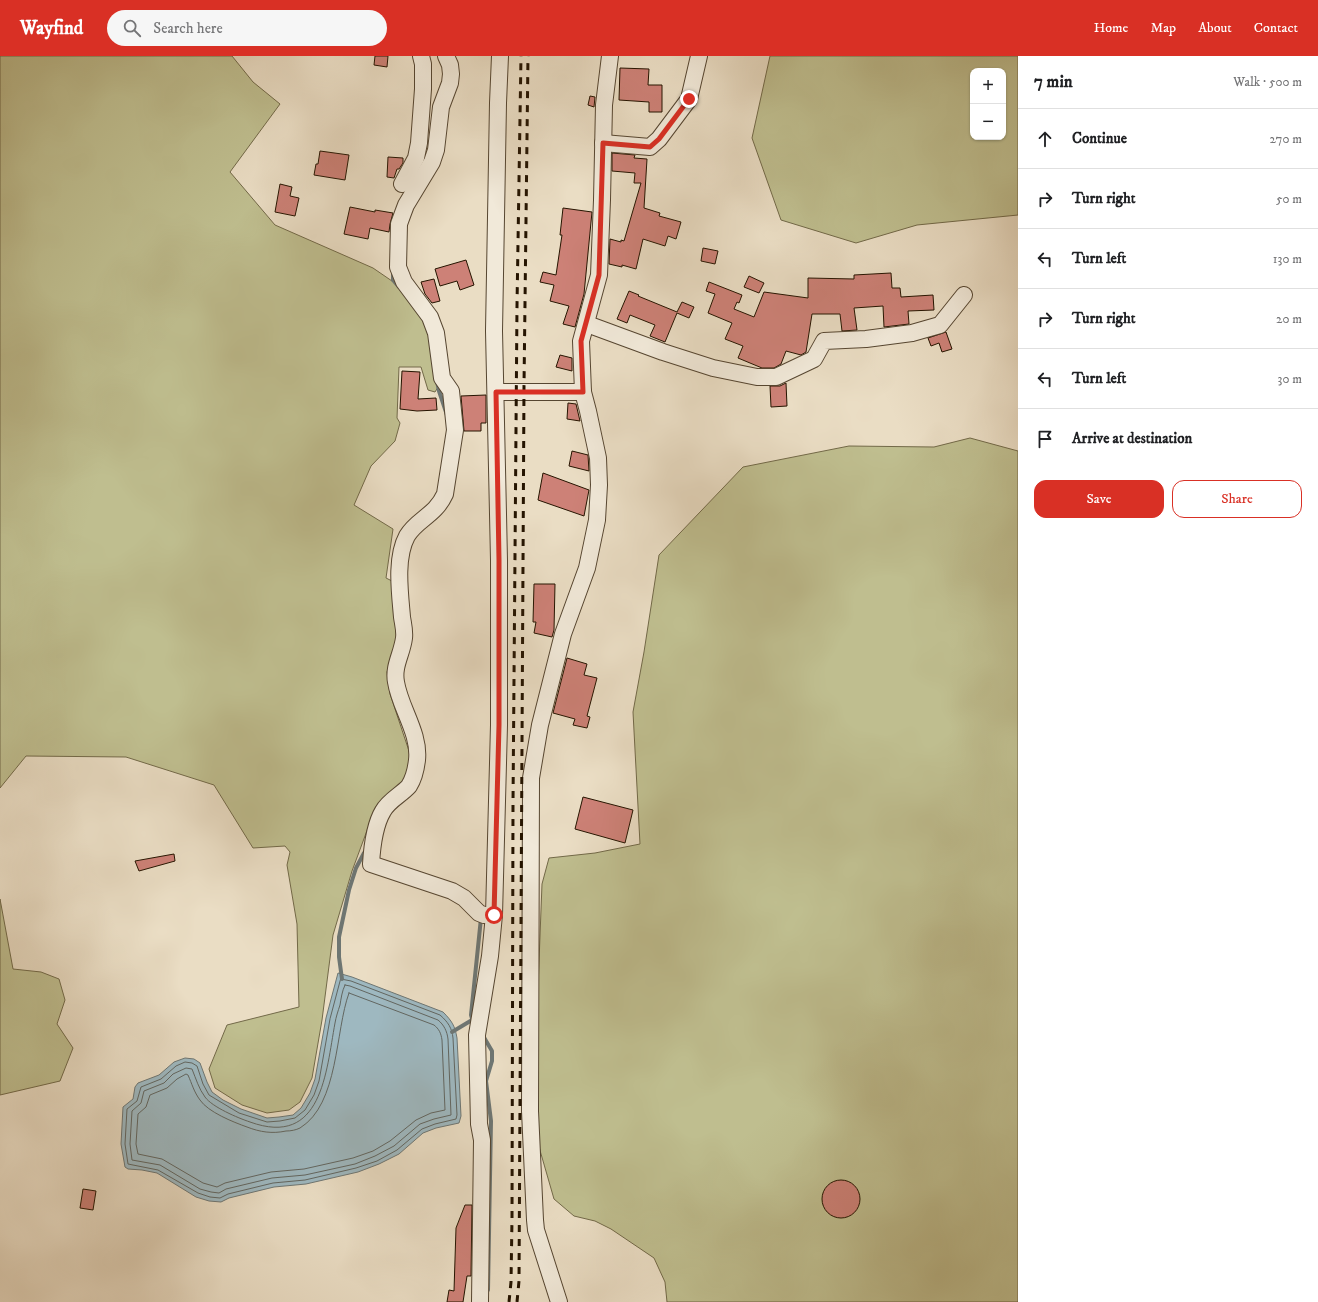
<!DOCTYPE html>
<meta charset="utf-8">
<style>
body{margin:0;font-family:"IM FELL DW Pica",serif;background:#f6f6f6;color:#202124}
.controls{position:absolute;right:12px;top:12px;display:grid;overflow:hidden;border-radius:8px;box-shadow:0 1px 3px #0004}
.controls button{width:36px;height:36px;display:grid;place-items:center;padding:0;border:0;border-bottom:1px solid #e0e0e0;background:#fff;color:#202124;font:20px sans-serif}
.stop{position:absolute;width:12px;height:12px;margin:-9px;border:3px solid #d93025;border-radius:50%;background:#fff}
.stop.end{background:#d93025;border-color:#fff;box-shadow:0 1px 4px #0008}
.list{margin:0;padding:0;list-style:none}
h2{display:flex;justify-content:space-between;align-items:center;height:52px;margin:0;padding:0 16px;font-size:17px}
h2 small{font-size:13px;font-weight:400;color:#757577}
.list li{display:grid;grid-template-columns:26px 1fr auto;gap:12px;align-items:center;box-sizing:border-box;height:60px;padding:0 16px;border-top:1px solid #e0e0e0}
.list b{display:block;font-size:15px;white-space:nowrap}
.list em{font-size:13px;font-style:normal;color:#757577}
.actions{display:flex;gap:8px;padding:12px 16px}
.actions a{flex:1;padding:9px 0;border:1px solid #d93025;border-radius:12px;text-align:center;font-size:14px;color:#d93025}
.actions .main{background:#d93025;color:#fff}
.icon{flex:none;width:22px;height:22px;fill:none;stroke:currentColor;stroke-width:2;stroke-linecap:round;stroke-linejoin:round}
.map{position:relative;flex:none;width:1018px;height:1246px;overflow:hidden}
header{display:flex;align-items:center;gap:24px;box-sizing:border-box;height:56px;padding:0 20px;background:#d93025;color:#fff}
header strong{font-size:19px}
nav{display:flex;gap:22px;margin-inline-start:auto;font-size:14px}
.search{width:280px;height:36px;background:#f6f6f6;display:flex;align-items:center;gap:10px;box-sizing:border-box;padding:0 14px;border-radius:22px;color:#757577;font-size:15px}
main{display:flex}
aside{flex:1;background:#fff}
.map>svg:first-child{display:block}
</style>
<header>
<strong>Wayfind</strong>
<div class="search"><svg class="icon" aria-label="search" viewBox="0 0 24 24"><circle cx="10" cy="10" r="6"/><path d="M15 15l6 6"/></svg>Search here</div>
<nav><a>Home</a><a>Map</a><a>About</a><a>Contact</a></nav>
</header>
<main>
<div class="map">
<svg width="1018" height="1246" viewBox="0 0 1018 1246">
<rect width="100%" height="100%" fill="#eaddc4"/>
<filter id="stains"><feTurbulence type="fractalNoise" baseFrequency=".005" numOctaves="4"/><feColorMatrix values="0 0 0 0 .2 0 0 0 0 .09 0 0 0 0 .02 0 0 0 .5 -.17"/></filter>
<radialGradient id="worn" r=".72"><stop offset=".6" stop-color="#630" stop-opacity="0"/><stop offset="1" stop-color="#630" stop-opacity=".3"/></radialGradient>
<g fill="#bfbe8f" stroke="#726948" fill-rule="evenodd">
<polygon points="0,0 232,0 253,26 280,48 230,116 275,169 373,212 408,236 424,256 440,328 435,336 428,334 421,311 399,311 397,362 400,367 395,385 371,410 354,449 393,473 386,522 398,528 399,581 387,616 390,638 411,701 407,721 375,753 352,815 333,879 322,964 312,1022 300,1046 289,1054 267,1057 242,1049 215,1032 209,1013 227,969 299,951 297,868 287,809 290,796 285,790 253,792 214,729 126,701 26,700 0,732"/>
<path d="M 770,0 L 1018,0 L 1018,159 L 917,169 L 856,187 L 781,164 L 752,82 ZM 973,15 L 1003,15 L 1003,81 L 973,81 Z"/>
<polygon points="970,382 1018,395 1018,1246 667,1246 665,1226 654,1202 611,1173 595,1165 574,1160 554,1143 537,1084 538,932 542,828 549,802 595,797 640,788 633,656 644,596 659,499 743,411 849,390 934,391"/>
<polygon points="0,843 13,913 41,916 59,923 65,944 57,968 73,992 60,1025 0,1039"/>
</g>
<path fill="#9eb8c0" stroke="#6e7673" d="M 338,917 L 352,921 L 443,956 C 452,965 455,970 457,982 L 461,1060 L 459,1067 L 436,1072 L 423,1077 L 399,1098 L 379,1108 L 358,1116 L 306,1128 L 274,1131 L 229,1142 L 221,1146 L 209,1145 L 196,1141 L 157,1117 L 142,1114 L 128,1113 L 125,1111 L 121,1088 L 123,1051 L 133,1043 L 135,1031 L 138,1027 L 159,1019 L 174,1006 L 185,1002 L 194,1003 L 200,1007 L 207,1026 L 212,1036 L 223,1044 L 241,1053 L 267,1062 L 279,1061 L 293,1059 L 301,1052 L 310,1037 L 315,1023 L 326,962 Z"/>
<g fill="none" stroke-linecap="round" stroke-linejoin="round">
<g stroke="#626660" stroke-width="1">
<path d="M 341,923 L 351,925 L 440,959 C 448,966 452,972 453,982 L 457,1059 L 456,1063 L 435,1068 L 422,1073 L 397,1094 L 377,1105 L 356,1112 L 305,1124 L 273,1127 L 228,1138 L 220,1142 L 210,1141 L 198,1137 L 158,1114 L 128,1108 L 125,1088 L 127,1053 L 137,1045 L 141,1031 L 161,1023 L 176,1010 L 185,1006 L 192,1007 L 197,1010 L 203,1028 L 209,1039 L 239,1057 L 267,1066 L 280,1065 L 295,1062 L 305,1054 L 314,1039 L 319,1025 L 330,963 Z"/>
<path d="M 345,929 L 350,930 L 438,964 C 444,969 447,975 448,983 L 451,1059 L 434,1063 L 420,1068 L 394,1090 L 375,1100 L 355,1108 L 305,1119 L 272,1122 L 226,1133 L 219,1137 L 211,1136 L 200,1133 L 160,1109 L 132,1104 L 130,1088 L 132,1055 L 141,1047 L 144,1035 L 164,1027 L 173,1018 L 186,1012 L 192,1013 C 196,1023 199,1033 205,1041 C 212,1051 238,1062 250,1066 C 322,1092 326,1016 335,967 C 336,961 338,955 340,949 C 341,943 342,935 345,929 Z"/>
<path d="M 349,937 L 434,969 C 439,973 441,977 442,984 L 445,1054 L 431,1057 L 416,1064 L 390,1085 L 373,1095 L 353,1102 L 304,1113 L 271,1116 L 225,1127 L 217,1131 L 203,1127 L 162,1103 L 138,1098 L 136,1088 L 138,1058 L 146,1051 L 150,1039 L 167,1032 L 177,1023 L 186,1018 L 188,1019 C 192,1028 194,1036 200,1044 C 208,1056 233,1066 247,1071 C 260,1076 272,1078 286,1075 C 291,1075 296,1074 300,1072 C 339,1048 335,975 349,937 Z"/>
</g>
<g stroke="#6e7673" stroke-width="4">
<polyline points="393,215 393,224 399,231"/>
<polyline points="437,325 439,335 447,359"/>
<polyline points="342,923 339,901 339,881 349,834 356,812 364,797"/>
<polyline points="473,966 471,959 481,862"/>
<polyline points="452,976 472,964"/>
<polyline points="482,978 492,995 492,1005 486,1025 491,1065 488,1234"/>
</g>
</g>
<g fill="#cd8177" stroke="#251400">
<polygon points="375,0 388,0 387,11 374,9"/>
<polygon points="620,12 649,13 648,29 662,29 662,56 649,56 649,46 619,44"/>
<polygon points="590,40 595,41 594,51 588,49"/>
<polygon points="320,95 349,99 345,124 314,119 316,108 318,108"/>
<polygon points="612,97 635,99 634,102 647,103 644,152 660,157 659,160 681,166 676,183 668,180 665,190 643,183 636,213 622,209 622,211 609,208 610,183 621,186 621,184 624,185 641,127 634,127 635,117 612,115"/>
<polygon points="388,101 403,102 403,107 399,113 397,113 394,122 387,121"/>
<polygon points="280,128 292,131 290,140 299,142 295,160 275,156"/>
<polygon points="350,151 375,156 375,154 393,157 390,168 389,176 370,172 368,183 344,178"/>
<polygon points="563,152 592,156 584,238 575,271 563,268 569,250 550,245 554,229 540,226 543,216 556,219 562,179 560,179"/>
<polygon points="703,192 718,195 715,208 701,205"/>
<polygon points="466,204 474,229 460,234 457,225 440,230 435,213"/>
<polygon points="891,217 892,232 900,232 901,241 933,239 934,254 908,255 909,268 884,271 883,250 854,252 857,274 842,275 840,258 812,258 806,296 801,299 786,295 781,308 774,312 762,312 738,302 743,290 725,283 732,267 708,257 715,238 706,235 709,226 742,239 739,247 737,246 734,253 754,261 764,236 808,242 808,222 854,223 854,219"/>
<polygon points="749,220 764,227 759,237 744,231"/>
<polygon points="434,223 440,245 432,247 425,238 421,226"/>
<polygon points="629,235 639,239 638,240 677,256 682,246 694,251 689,262 677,257 665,286 650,280 655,269 630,259 627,267 617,263"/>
<polygon points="946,276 952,293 942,296 939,287 931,290 928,282"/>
<polygon points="560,299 572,302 572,315 556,311"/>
<polygon points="402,315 420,316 418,343 436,342 437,354 417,355 400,353"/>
<polygon points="786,327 787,350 771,351 770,330 780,330"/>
<polygon points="486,339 486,367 481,367 481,375 464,375 461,340"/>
<polygon points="568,347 576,348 580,365 567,363"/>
<polygon points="572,395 588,399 589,415 569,410"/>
<polygon points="543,417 589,434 584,460 538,444"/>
<polygon points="534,528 555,528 554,574 552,581 534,577 536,566 533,566"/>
<polygon points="567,602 587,608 584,619 597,622 587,660 590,661 587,672 573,669 575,663 553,657"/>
<polygon points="583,741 633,754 625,787 575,773"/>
<polygon points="174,798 175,805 139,815 135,805"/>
<circle cx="841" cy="1143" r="19"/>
<polygon points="83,1133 96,1135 93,1154 80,1152"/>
<polygon points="465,1149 472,1149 471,1220 467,1220 463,1246 447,1246 449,1234 454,1235 456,1172"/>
</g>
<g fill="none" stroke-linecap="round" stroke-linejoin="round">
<g stroke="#564631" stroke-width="18">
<g id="minor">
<path d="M 446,0 L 450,9 L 451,18 L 450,27 L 441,51 L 436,94 L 432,106 L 406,149 L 403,157 L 399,168 L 398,211 L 404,226 L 430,261 L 436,277 L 442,322 L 451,335 L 455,374 L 445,438 C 435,460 417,463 407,480 C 395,502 400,537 402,561 C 403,568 405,575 404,582 C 402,598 393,610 396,626 C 400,652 420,677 417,704 C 416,713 414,722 409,730 C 401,739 389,744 383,755 C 374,770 372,791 371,808 L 452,835 L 464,842 L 479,857 L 484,859 L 494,859"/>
<polyline points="603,87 650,91 659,83 689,43 699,0"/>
<polyline points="402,128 416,102 419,87 423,33 423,8 421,0"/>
<polyline points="587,268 663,296 713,312 757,321 776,321 814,303 824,285 866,283 912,277 940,269 964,239"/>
<polyline points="496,336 583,336"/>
<polyline points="480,1246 482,1084 479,1068 477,979 490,900 494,859 499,669 499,504 494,275 498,47 500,0"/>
<polyline points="559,1246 536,1174 535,1164 530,1055 531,722 540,669 563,578 587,512 597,464 599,429 598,402 588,355 583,336 581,285 599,219 602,144 604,49 610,0"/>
</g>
</g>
<use href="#minor" stroke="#f1e9d9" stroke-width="16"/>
<g stroke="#251400" stroke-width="3" stroke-dasharray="7 7" stroke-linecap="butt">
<polyline points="509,1246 511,1226 512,1163 513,748 517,250 521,0"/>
<polyline points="517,1246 519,1225 524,330 528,0"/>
</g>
</g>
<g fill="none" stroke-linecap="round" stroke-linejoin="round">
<polyline stroke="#d93025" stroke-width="5" points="494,859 499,669 499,504 496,336 583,336 581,285 599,219 603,87 650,91 659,83 689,43"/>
</g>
<rect width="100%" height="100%" filter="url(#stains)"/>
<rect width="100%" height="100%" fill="url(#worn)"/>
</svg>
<div class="controls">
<button>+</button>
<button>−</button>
</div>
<div class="stop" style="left:494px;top:859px"></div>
<div class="stop end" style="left:689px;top:43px"></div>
</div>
<aside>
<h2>7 min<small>Walk · 500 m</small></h2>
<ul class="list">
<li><svg class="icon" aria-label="ahead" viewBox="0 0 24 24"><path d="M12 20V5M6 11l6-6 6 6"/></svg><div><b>Continue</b></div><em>270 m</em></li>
<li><svg class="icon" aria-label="right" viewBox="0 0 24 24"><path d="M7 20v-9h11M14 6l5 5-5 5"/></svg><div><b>Turn right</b></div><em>50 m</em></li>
<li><svg class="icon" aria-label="left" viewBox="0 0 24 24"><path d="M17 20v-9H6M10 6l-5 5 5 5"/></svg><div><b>Turn left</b></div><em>130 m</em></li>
<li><svg class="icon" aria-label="right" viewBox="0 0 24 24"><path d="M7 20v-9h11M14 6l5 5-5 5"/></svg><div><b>Turn right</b></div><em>20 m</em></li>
<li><svg class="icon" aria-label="left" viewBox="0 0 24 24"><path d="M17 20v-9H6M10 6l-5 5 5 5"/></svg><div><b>Turn left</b></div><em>30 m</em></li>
<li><svg class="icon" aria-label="arrive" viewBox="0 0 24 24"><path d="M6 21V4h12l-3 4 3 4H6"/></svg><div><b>Arrive at destination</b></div></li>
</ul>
<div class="actions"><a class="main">Save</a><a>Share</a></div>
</aside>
</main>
